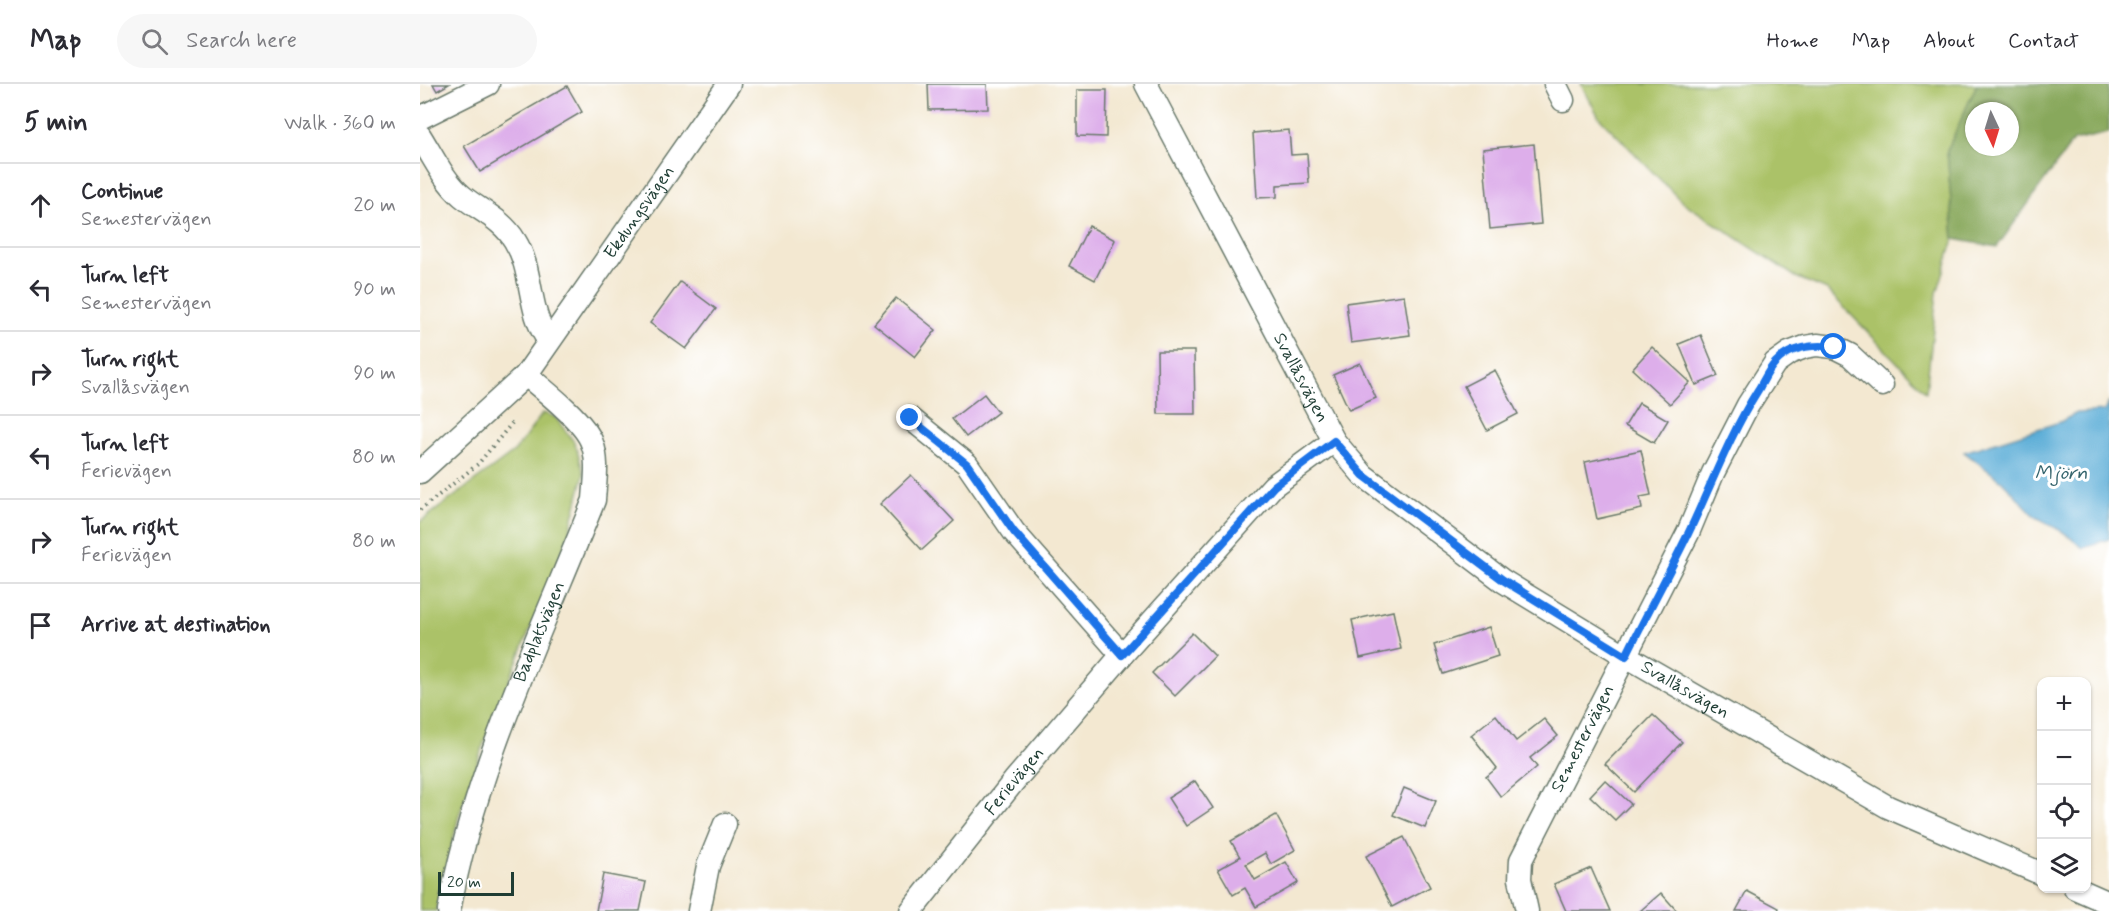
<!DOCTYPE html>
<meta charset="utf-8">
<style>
body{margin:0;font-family:Mynerve,sans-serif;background:#f7f7f7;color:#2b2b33}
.controls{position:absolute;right:18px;bottom:18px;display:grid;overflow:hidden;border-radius:12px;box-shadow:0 2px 4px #0004}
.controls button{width:54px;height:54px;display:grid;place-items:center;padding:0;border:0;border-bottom:2px solid #e1e1e2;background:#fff;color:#2b2b33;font:30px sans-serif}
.compass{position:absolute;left:1545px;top:18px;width:54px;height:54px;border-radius:50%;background:#fff;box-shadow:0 2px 4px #0004;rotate:176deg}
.scale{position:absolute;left:18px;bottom:15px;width:76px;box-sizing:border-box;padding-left:6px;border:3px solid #1f3d34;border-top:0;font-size:16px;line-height:21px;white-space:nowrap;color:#1f3d34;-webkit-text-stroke:4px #fff;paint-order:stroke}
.stop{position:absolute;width:18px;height:18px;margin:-14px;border:4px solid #1a73e8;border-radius:50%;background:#fff}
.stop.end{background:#1a73e8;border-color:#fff;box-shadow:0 2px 6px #0008}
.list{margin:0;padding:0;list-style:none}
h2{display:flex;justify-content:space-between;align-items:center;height:78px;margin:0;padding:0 24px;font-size:26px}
h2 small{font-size:20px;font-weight:400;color:#7c7c81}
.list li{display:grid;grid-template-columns:39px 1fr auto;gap:18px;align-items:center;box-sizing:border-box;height:84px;padding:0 24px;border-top:2px solid #e1e1e2}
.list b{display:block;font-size:22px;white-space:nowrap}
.list p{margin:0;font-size:20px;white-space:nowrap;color:#7c7c81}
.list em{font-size:20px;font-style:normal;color:#7c7c81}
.icon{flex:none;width:33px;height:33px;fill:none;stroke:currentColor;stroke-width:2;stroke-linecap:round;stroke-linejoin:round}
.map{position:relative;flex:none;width:1689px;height:827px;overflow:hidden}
header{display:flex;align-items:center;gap:36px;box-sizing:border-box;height:84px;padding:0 30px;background:#fff;border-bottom:2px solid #e1e1e2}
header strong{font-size:28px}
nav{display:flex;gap:33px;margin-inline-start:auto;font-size:21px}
.search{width:420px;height:54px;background:#f7f7f7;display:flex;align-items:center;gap:15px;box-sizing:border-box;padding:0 21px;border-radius:33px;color:#7c7c81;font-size:22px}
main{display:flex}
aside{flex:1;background:#fff}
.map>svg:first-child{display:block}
</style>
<header>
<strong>Map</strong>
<div class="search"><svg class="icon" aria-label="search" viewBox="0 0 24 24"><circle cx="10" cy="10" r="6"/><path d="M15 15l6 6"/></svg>Search here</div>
<nav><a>Home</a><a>Map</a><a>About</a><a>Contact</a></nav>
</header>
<main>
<aside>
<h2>5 min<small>Walk · 360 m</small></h2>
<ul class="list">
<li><svg class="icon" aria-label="ahead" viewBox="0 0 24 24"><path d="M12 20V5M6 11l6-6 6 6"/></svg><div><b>Continue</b><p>Semestervägen</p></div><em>20 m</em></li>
<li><svg class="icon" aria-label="left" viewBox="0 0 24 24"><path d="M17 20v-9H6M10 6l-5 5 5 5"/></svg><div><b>Turn left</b><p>Semestervägen</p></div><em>90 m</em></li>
<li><svg class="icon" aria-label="right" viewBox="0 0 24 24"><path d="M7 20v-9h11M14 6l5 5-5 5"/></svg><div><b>Turn right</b><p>Svallåsvägen</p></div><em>90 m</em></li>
<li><svg class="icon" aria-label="left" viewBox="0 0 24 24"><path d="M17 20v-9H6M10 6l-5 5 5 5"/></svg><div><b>Turn left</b><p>Ferievägen</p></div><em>80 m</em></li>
<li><svg class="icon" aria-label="right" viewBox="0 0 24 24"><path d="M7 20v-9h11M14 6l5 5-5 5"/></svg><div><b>Turn right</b><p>Ferievägen</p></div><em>80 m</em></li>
<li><svg class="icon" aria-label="arrive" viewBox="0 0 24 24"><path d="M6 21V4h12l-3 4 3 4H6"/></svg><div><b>Arrive at destination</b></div></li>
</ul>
</aside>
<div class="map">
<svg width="1689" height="827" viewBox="0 0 1689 827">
<rect width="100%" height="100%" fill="#fff"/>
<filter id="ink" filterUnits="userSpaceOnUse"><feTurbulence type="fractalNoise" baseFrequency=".0167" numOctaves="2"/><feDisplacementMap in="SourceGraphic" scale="12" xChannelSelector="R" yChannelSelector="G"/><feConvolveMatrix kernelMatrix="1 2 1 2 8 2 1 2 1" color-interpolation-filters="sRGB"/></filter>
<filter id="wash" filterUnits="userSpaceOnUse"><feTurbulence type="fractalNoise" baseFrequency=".008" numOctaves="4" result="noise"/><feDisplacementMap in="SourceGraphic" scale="24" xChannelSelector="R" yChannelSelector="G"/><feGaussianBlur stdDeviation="1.35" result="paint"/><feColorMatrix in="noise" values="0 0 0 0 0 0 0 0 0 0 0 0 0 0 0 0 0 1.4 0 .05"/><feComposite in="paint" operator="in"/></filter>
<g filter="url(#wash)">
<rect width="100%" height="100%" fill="#f3e8d1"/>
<g fill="#abc268" stroke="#65804e" stroke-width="1.5">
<polygon points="1161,0 1557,0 1527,67 1534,155 1517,209 1506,308 1407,206 1376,193 1261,117 1179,33"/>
<polygon points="123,329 135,333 155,359 164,390 149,450 66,653 39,731 16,827 0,827 0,438 95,367"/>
</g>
<path fill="#88a85c" stroke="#547248" stroke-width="1.5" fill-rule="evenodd" d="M 1557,0 L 1689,0 L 1689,49 L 1653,57 L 1577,163 L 1534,155 L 1527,67 ZM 1554,27 L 1590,27 L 1590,63 L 1554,63 Z"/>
<polygon fill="#5cadd7" stroke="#3e7586" stroke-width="1.5" points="1689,317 1689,455 1663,464 1643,448 1616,433 1582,397 1544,368 1640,338 1657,329 1684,327"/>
<g id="blocks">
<g fill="#ddaeea">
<polygon points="13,0 29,0 17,7"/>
<polygon points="508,0 567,0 568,25 509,26"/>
<polygon points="147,2 162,28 60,88 44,62"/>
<polygon points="657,6 687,6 686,53 657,52"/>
<polygon points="869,46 871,71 887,70 889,99 857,101 857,113 837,114 833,49"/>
<polygon points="1114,60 1121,140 1070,145 1063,65"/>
<polygon points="669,142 695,156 675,196 649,182"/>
<polygon points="260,198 296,225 266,265 230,239"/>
<polygon points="984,211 990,251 931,259 926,219"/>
<polygon points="476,214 516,246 495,273 454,240"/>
<polygon points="1281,251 1298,292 1276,301 1259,260"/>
<polygon points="1232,263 1270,298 1250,320 1212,285"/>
<polygon points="737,267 774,267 775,330 738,330"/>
<polygon points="940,279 956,314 929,326 913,291"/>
<polygon points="1075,286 1098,330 1067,346 1044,302"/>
<polygon points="564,310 578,328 546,353 532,335"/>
<polygon points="1219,319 1248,336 1234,359 1205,342"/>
<polygon points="1221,366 1231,411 1220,413 1222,425 1177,435 1165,378"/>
<polygon points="491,391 534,437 502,466 460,420"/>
<polygon points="973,527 981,565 940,574 932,536"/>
<polygon points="1069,543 1078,572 1023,590 1014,561"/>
<polygon points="772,549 795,572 755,612 732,589"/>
<polygon points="1076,631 1096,657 1124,635 1138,652 1110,674 1117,683 1081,713 1066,693 1077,684 1051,651"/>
<polygon points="1233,631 1262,658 1214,708 1185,680"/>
<polygon points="1185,696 1211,720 1195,736 1170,712"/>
<polygon points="775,697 793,724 766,742 748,714"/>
<polygon points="984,704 1016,717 1005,744 973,731"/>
<polygon points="856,731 875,766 851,780 845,769 826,780 835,796 866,778 878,799 836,823 825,804 813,811 798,785 820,773 811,757"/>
<polygon points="984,753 1010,803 972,823 946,772"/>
<polygon points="1171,784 1190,827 1146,827 1134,800"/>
<polygon points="183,790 226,798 220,827 176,827"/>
<polygon points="1327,807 1359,824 1358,827 1316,827"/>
<polygon points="1241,809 1257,827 1220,827"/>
</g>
</g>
</g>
<g filter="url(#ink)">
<use href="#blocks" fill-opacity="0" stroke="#69796b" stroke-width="1.5"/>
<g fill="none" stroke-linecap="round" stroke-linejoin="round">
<g stroke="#69796b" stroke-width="25">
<g id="street">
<path id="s1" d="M 726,0 L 914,357 L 943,391 L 1083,497 L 1206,572 L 1468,723 L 1622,790"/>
<polyline points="1135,0 1143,16"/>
<polyline points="0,34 68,0"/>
<path d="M 0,52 C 12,71 24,97 42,112 C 60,127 82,135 95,157 C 114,187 107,228 129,257"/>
<polyline points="490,334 547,380 594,448 702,571 853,402 914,357"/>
<path id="s2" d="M 0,388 L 106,291 L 309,0"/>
<polyline points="1655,804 1689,819"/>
<path id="s3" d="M 29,827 C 55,684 120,551 174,416 C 175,398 179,377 172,359 C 165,338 124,306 106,291"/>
<polyline points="279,827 288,782 305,740"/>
<path id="s4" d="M 491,827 L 594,697 L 702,571"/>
<path id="s5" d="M 1107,827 L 1100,795 L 1101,776 L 1268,449 L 1293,389 L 1328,321 L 1355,279 L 1369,269 L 1385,263 L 1397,261 L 1414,263 L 1430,271 L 1462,301"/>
</g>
</g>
<polyline stroke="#69796b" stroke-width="4" stroke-dasharray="1.5 4.5" stroke-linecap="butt" points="0,426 58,380 92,339"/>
<use href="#street" stroke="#fff" stroke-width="22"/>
</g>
</g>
<g fill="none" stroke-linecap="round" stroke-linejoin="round" filter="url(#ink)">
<path stroke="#1a73e8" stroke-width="8" d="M 490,334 L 547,380 L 594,448 L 702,571 L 854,402 L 914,357 L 943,391 L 1083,496 L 1206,572 C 1226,531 1248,491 1268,450 C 1291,402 1309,352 1338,306 C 1343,298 1348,286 1355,279 C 1370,263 1393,260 1414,263"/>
</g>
<g text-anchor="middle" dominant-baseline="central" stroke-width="6" stroke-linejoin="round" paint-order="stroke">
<g font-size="18" fill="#1f3d34" stroke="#fff">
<text stroke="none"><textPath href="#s2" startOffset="342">Ekdungsvägen</textPath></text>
<text stroke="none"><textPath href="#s1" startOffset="332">Svallåsvägen</textPath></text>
<text stroke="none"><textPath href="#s3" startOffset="294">Badplatsvägen</textPath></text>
<text stroke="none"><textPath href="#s1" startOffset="836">Svallåsvägen</textPath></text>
<text stroke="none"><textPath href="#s5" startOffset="188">Semestervägen</textPath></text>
<text stroke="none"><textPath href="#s4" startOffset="166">Ferievägen</textPath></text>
</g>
<g font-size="20" font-style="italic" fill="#34646d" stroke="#fff">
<text x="1641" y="389">Mjörn</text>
</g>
</g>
</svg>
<div class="controls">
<button>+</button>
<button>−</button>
<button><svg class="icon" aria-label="locate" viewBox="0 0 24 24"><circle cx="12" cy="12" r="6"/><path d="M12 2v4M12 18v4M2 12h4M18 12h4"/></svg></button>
<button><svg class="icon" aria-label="layers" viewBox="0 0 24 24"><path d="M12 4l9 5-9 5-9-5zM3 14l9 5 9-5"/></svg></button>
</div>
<svg class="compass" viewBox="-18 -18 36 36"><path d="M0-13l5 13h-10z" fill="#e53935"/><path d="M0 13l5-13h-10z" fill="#7c7c81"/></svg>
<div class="scale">20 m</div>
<div class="stop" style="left:1414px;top:263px"></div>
<div class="stop end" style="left:490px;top:334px"></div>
</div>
</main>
